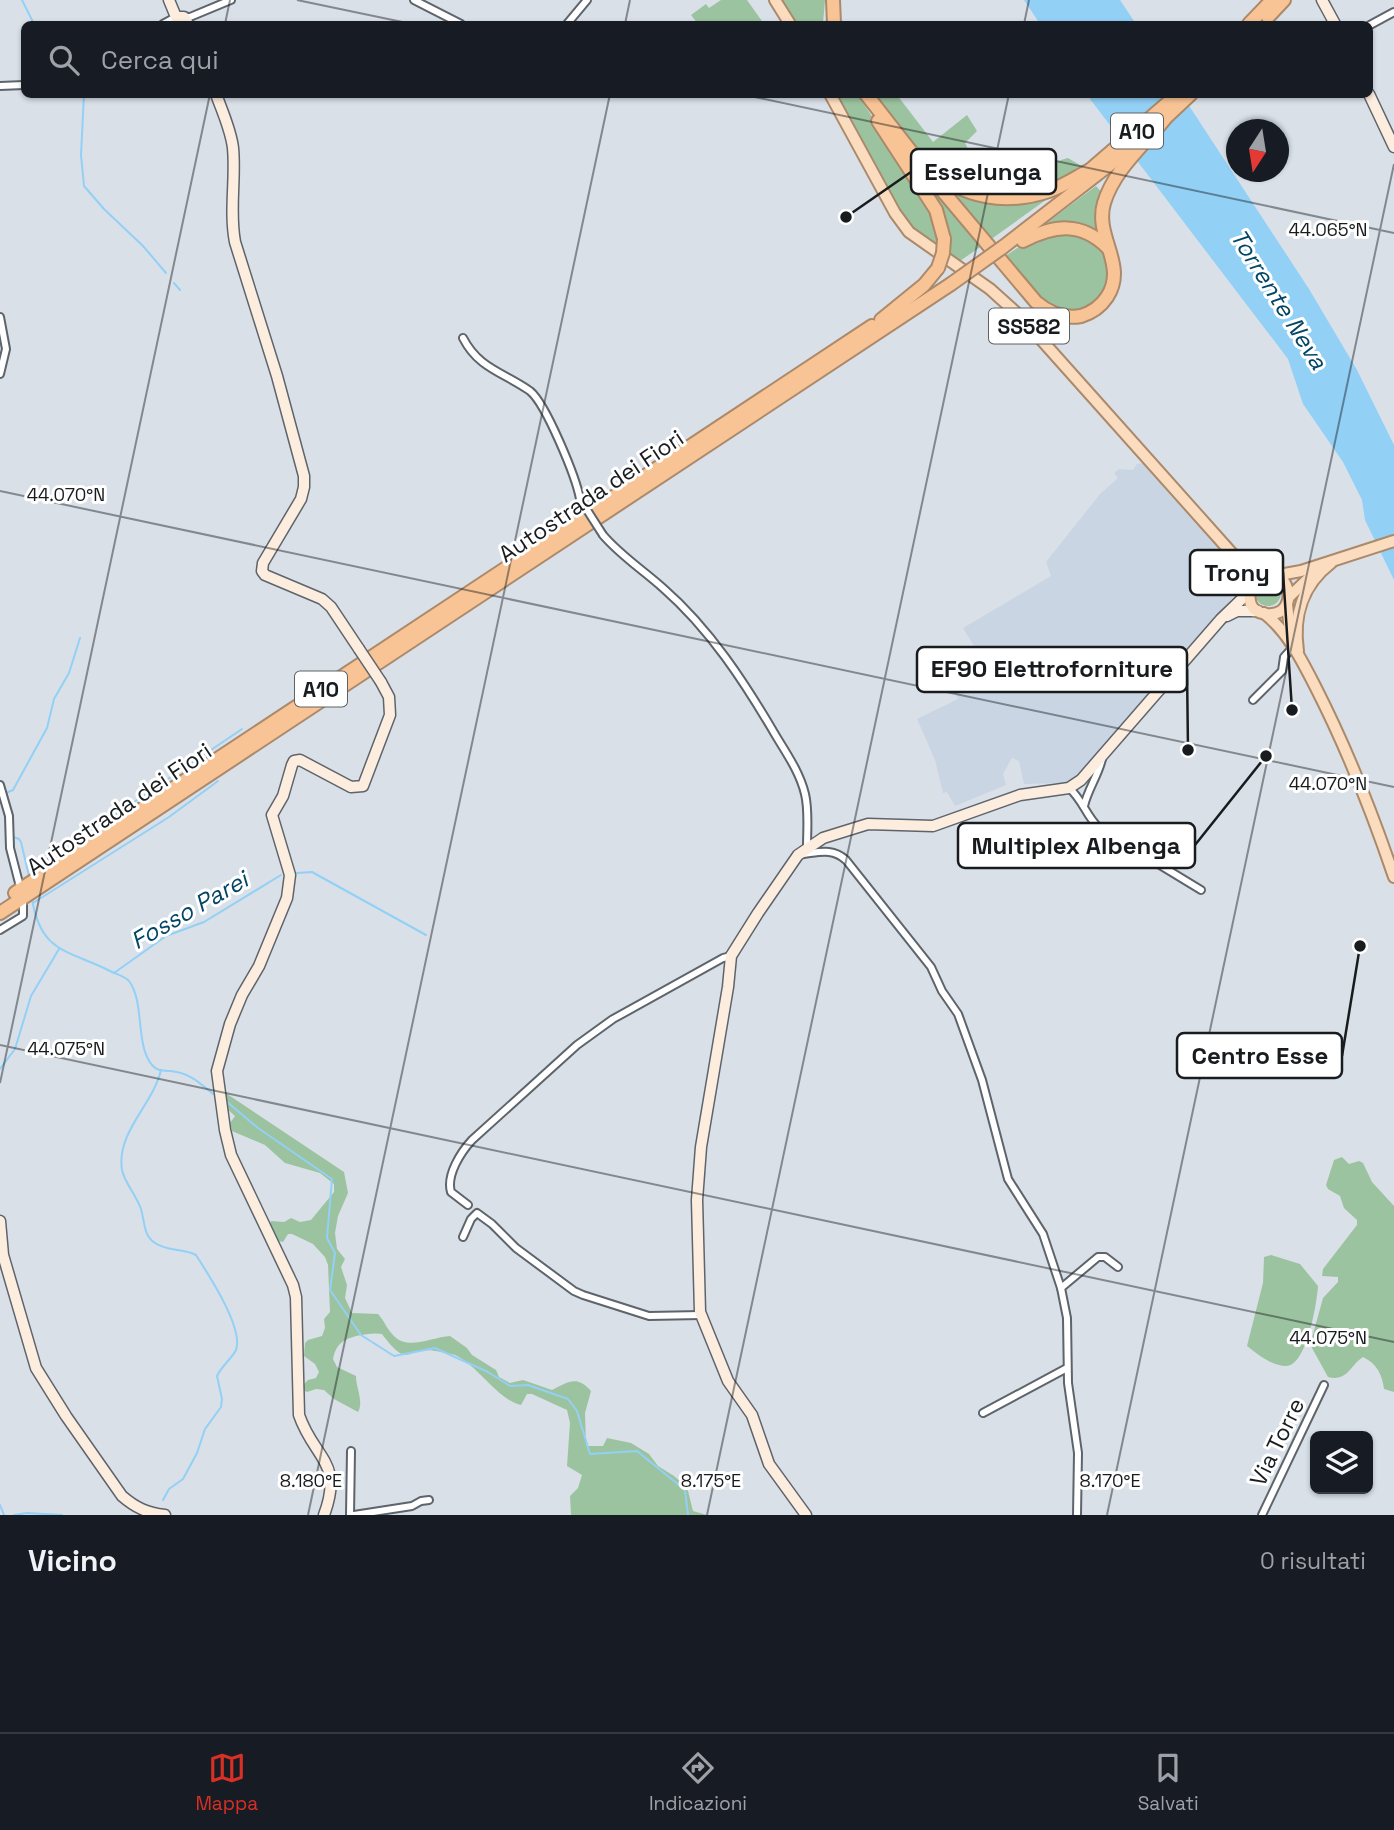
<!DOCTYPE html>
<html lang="it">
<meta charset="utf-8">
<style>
body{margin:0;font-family:"Space Grotesk",sans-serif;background:#242831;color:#f1f3f6}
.controls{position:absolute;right:21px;bottom:21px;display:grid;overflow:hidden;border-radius:10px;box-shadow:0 2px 5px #0004}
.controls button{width:63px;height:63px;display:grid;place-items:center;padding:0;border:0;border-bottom:2px solid #363941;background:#171b24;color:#f1f3f6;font:35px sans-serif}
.compass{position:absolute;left:1226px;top:119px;width:63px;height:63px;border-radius:50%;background:#171b24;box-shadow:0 2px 5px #0004;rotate:192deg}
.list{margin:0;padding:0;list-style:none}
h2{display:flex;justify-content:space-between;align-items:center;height:91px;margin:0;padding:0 28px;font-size:30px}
h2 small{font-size:23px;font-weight:400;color:#9ea1a6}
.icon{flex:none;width:38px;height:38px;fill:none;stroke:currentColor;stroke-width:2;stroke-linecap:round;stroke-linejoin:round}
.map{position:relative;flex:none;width:1394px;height:1515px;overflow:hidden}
.search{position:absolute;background:#171b24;box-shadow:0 2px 5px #0004;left:21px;right:21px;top:21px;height:77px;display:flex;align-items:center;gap:18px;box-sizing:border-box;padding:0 24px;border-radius:10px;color:#9ea1a6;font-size:26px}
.sheet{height:217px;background:#171b24}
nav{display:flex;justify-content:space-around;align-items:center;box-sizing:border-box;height:98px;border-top:2px solid #363941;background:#171b24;font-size:19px;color:#9ea1a6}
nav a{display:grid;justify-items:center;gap:4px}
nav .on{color:#d93025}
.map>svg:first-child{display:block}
</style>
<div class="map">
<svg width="1394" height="1515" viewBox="0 0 1394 1515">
<rect width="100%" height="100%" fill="#d9e0e8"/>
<polygon fill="#cad5e4" points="1143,463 1227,556 1205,575 1233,597 1083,769 1068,783 1024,784 1019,761 1012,758 1003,774 1006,785 955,806 947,792 943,793 935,760 917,719 958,699 955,691 991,674 963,628 1051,576 1046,562 1100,494 1118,478 1114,473 1119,469 1133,470 1137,464"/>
<g fill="#9cc39f">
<polygon points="721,0 747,0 764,24 698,24 691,15 706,4 709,8"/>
<polygon points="782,0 825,0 823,24 796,24"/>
<polygon points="836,95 858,95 934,213 940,248 904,220"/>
<path d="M 874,95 L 897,95 L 933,142 L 967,115 L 977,131 L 965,143 L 973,158 L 981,157 L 988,151 C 1012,148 1006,171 1024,172 C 1039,173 1053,161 1068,158 L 1083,167 C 1074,173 1065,181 1056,185 C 1018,200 975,197 942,173 C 917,155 894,119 874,95 Z"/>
<polygon points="891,135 983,245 960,261 948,253 949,246"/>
<polygon points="1096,186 1104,195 1101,234 1040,228"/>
<polygon points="951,188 1050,197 990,240 949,190"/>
<polygon points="1057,233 1082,233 1107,255 1109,282 1094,305 1072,313 1045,304 1004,257 1020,246"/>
<circle cx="1268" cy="593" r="13"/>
<path d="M 224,1092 L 344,1172 L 348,1193 L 338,1216 L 335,1233 L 337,1249 L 345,1259 L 341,1267 L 347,1285 L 345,1298 L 352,1313 L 378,1314 C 384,1320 387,1330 395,1337 C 409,1350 433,1337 450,1336 L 467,1348 L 472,1355 L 496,1370 L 499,1377 L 510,1383 L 523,1380 L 552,1390 C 568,1382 577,1375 591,1391 L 585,1413 L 586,1446 L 603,1446 L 607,1438 L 631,1443 L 649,1454 L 658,1466 L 674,1476 L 684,1485 L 688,1491 L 693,1511 L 707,1515 L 571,1515 L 570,1496 L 578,1488 L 582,1475 L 567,1466 L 570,1423 L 567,1410 L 532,1394 L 527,1394 L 521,1405 C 497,1399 480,1368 457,1356 C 453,1353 446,1354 441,1352 C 406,1343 411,1373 382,1334 C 372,1332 348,1336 341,1343 C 336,1347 334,1354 333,1359 L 337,1367 L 356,1376 C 356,1388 364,1402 358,1412 L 334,1399 L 324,1390 L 316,1389 L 307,1392 L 303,1390 L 302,1386 L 308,1380 L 316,1378 L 319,1372 L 315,1364 L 304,1356 L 305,1343 L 308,1340 L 322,1336 L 325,1328 L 324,1319 L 330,1312 L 328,1265 L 325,1257 L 313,1244 L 292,1234 L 288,1234 L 283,1242 L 279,1241 L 270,1226 L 271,1221 L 284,1222 L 291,1218 L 300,1222 L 311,1220 L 334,1192 L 334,1184 L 320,1173 L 285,1163 L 265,1145 L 232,1131 L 230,1123 L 235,1116 L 225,1107 Z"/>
<path d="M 1342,1157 L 1349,1164 L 1359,1161 L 1363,1163 L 1372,1182 L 1394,1206 L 1394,1392 L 1384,1389 C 1382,1374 1377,1364 1363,1357 C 1350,1365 1348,1382 1328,1377 L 1312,1348 L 1312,1338 L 1323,1298 L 1338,1282 L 1338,1277 L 1322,1276 L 1323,1269 L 1357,1225 L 1357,1220 L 1344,1208 L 1340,1196 L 1328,1189 L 1326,1185 L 1334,1160 Z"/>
<path d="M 1271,1255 L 1300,1264 L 1318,1286 C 1317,1302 1307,1366 1286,1366 C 1272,1366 1257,1354 1247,1346 L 1263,1283 L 1264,1257 Z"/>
</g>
<g fill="#93d0f6">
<polygon points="1024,0 1120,0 1136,24 1040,24"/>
<polygon points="1087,95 1182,95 1309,289 1357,370 1394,445 1394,580 1365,520 1362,500 1343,462 1303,404 1288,359"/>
</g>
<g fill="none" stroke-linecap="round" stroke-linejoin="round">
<g stroke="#93d0f6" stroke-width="2">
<polyline points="22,0 34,24"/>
<polyline points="84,94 81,155 84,186 104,209 143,246 166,273"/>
<polyline points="174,283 180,290"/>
<polyline points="6,793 13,790 47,728 54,699 69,673 80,638"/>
<polyline points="11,836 19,839 21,842 29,876"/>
<polyline points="27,866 100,825 242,729"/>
<polyline points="297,873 312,872 426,935"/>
<path d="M 32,899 C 41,954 69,950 110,971 C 116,974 125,976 129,981 C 145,1002 135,1045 152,1065 C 158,1072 163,1070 171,1071 C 190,1073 200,1083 213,1094"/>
<polyline points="33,903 169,817 218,781"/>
<polyline points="114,973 166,936 204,922 281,875"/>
<polyline points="0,1069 15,1049 31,996 59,949"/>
<path d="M 161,1070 C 153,1105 116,1132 122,1170 C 124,1182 137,1196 141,1209 C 145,1222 143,1235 155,1243 C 168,1252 183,1248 196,1255 C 208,1274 244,1328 236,1350 C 232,1358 221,1367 217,1376 L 222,1399 L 221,1407 L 205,1429 L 197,1453 L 183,1479 L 169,1489 L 163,1500"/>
<polyline points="227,1102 258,1128 332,1179 327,1238 335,1253 330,1290 361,1335 394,1356 435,1348 488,1372 510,1386 528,1385 568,1399 577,1411 590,1454 637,1451 685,1490 688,1515"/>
<polyline points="0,1505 4,1515"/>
<polyline points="14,1515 27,1513 62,1515"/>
</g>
<g stroke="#5e646b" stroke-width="10">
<g id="street">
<polyline points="414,0 461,24"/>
<polyline points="184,17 190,17 231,0"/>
<polyline points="163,24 176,17"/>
<polyline points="567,24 587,0"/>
<polyline points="1370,25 1394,12"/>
<polyline points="0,86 24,85"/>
<polyline points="0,317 6,349 0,374"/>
<path d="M 463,338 C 479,369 503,372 530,391 C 546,404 576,477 580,499"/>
<path d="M 603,535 C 621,556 643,570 663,588 C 710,629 745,683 776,736 C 787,754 800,773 805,794 C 809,810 807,830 807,847"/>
<polyline points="1253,700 1282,671 1284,657 1293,647"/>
<polyline points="0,785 9,816 10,848 19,883"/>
<path d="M 1069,788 C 1083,800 1086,816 1099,828 L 1201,890"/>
<path d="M 1084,806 C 1088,789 1098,776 1102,759"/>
<path d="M 804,854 C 820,852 833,848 846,860 L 931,967 L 942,991 L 958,1014 L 982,1080 L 1008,1179 L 1043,1234 L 1061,1288 L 1067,1318 L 1068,1383 L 1078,1453 L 1077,1515"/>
<polyline points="0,930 23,916 23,903"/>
<path d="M 468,1205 L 451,1192 C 446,1175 461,1152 472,1140 L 577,1045 L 613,1019 L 723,958 L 731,956"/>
<polyline points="463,1237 471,1219 477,1213 492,1224 516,1248 574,1291 583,1295 649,1316 701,1315"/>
<polyline points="1061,1288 1098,1257 1105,1257 1118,1267"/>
<polyline points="983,1413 1067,1368"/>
<polyline points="350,1515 351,1451"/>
<polyline points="354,1515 412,1506 421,1501 429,1500"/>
<polyline points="1262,1515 1324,1385"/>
</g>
</g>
<g stroke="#5e646b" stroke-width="13">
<g id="secondary">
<polyline points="169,0 176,17 184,17 188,24"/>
<polyline points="1322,0 1335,24"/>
<path d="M 216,94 C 222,111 231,130 233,148 C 236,179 229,211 235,242 L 277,376 L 304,476 L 304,487 L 301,499 L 263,563 L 262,571 L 265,575 L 322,599 L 331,607 L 359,649"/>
<polyline points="1369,94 1394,147"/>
<polyline points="1227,616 1237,611 1258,611"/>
<path d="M 0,1221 L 3,1255 L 36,1368 L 66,1416 L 122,1496 C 136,1508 147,1513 165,1515"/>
<path d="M 324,1515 C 344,1461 314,1459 299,1415 L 296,1297 L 293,1285 L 231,1155 L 225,1130 L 217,1071 L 230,1024 L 242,995 L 259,966 L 287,898 L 290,875 L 272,815 L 283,796 L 292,765 L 294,761 L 300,760 L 351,787 L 363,786 L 390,715 L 389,697 L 381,682"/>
<polyline points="806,1515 769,1464 752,1415 728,1381 700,1312 697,1200 701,1147 728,987 731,956 758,913 798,855 823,838 868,824 933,826 1020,795 1069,788 1081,780 1221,619 1248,593"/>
</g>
</g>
<g stroke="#ab896b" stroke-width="14">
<g id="primary">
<polyline points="775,0 790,24"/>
<path d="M 830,94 L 895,213 L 909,232 L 990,289 L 1021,317 L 1237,559 C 1241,566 1248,576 1249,584 C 1250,597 1246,611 1266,614 C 1292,617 1296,586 1275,573 L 1258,575 L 1249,585"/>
<polyline points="1279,575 1301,571 1394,541"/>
<polyline points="1289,597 1314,573"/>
<polyline points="1287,604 1291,641"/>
<path d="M 1264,613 C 1289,633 1302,661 1316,688 C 1347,749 1372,812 1394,877"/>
<path d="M 1298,651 C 1293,617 1302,585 1331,563"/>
</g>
</g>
<g stroke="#ab896b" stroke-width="16">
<g id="highway">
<polyline points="833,0 834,24"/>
<polyline points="1268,17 1284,0"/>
<polyline points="1249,24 1272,0"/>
<path d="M 866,94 L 930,176 L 1036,302 C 1049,313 1064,319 1081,316 C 1091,313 1101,306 1107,297 C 1128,265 1094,237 1104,203 C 1114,170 1142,147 1164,120"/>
<polyline points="878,121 936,210 944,239"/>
<polyline points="1158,125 1191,94"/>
<path d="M 931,168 C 963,199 1008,205 1049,191 C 1063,186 1075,178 1088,171"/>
<polyline points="1083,176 1178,94"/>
<path d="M 1023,241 C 1054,225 1081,221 1108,248"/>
<polyline points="1003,247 1131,148"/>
<polyline points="881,320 924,285 938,268"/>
<polyline points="15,893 872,326"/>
<polyline points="0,913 951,284"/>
</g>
</g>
<use href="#street" stroke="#fff" stroke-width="6"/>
<use href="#secondary" stroke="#fdeddf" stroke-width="10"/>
<use href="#primary" stroke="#fbdcbf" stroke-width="10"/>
<use href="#highway" stroke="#f9c495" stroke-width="12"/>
<g stroke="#5e646b" stroke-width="10" stroke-linecap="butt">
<polyline id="street-bridge" points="580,499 603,535"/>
</g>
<g stroke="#5e646b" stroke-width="13" stroke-linecap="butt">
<polyline id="secondary-bridge" points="359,649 381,682"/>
</g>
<g stroke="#ab896b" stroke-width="16" stroke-linecap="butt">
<g id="highway-bridge">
<polyline points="938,268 943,253 944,239"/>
<polyline points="951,284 1003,247"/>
</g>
</g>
<use href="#street-bridge" stroke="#fff" stroke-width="6"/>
<use href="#secondary-bridge" stroke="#fdeddf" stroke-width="10"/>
<use href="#highway-bridge" stroke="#f9c495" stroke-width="12"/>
</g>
<path fill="none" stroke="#191c1e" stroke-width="2" stroke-opacity="0.45" d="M 297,0 L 412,24M 225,24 L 230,0M 625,24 L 630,0M 1024,24 L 1029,0M 741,94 L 1394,233M 0,491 L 1394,787M 0,1045 L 1394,1342M 0,1083 L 210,94M 308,1515 L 610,94M 707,1515 L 1009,94M 1107,1515 L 1394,164"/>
<g text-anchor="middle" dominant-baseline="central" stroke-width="6" stroke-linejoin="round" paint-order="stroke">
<g fill="#fff" stroke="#5e6062" stroke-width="2">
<rect x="1111" y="113.5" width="52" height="35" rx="5"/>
<rect x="989" y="308.5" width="80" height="35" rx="5"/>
<rect x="295" y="671.5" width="52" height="35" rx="5"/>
</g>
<g font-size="21" font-weight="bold" fill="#191c1e">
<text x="1137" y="131">A10</text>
<text x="1029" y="326">SS582</text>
<text x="321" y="689">A10</text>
</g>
<g font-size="23" fill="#191c1e" stroke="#fff">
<text transform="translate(591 496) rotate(-34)">Autostrada dei Fiori</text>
<text transform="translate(119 809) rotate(-34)">Autostrada dei Fiori</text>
<text transform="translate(1277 1442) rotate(-64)">Via Torre</text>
</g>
<g font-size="24" font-style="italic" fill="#034665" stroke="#fff">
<text transform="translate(1279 299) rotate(58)">Torrente Neva</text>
<text transform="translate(189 910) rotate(-30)">Fosso Parei</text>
</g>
</g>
<g font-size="18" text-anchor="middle" fill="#191c1e" stroke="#fff" stroke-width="6" stroke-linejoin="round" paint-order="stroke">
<text x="1328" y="236">44.065°N</text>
<text x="66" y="501">44.070°N</text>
<text x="1328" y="790">44.070°N</text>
<text x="66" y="1055">44.075°N</text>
<text x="1328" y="1344">44.075°N</text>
<text x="311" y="1487">8.180°E</text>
<text x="711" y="1487">8.175°E</text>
<text x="1110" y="1487">8.170°E</text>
</g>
<path fill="none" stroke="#191c1e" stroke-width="2.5" d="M846 217L911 172M1292 710L1283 572M1188 750L1187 669M1266 756L1195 845M1360 946L1342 1056"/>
<g fill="#191c1e" stroke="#fff" stroke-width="2.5">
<circle cx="846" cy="217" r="7"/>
<circle cx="1292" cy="710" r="7"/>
<circle cx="1188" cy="750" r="7"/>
<circle cx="1266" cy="756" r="7"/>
<circle cx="1360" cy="946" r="7"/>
</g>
<g fill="#fff" stroke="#191c1e" stroke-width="2.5">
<rect x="911" y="149" width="145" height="45" rx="7"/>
<rect x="1190" y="550" width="93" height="45" rx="7"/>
<rect x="917" y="647" width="270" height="45" rx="7"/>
<rect x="958" y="823" width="237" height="45" rx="7"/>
<rect x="1177" y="1033" width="165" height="45" rx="7"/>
</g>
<g font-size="24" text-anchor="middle" font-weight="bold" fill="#191c1e">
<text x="983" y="180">Esselunga</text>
<text x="1237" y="581">Trony</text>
<text x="1052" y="677">EF90 Elettroforniture</text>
<text x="1076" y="854">Multiplex Albenga</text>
<text x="1260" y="1064">Centro Esse</text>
</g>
</svg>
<div class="controls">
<button><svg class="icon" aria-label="layers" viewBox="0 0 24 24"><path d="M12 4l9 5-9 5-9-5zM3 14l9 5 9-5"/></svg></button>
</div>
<svg class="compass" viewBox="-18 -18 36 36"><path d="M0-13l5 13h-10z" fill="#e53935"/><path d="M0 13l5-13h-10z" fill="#9ea1a6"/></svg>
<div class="search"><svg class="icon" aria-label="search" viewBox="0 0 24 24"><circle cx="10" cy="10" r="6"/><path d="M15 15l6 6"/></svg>Cerca qui</div>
</div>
<section class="sheet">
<h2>Vicino<small>0 risultati</small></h2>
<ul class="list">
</ul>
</section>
<nav>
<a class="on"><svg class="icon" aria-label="map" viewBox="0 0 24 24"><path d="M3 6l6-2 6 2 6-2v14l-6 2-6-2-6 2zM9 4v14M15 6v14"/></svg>Mappa</a>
<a><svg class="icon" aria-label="directions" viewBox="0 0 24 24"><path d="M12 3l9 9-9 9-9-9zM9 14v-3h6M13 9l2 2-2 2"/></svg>Indicazioni</a>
<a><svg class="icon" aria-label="saved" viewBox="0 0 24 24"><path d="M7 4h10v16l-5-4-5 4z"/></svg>Salvati</a>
</nav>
